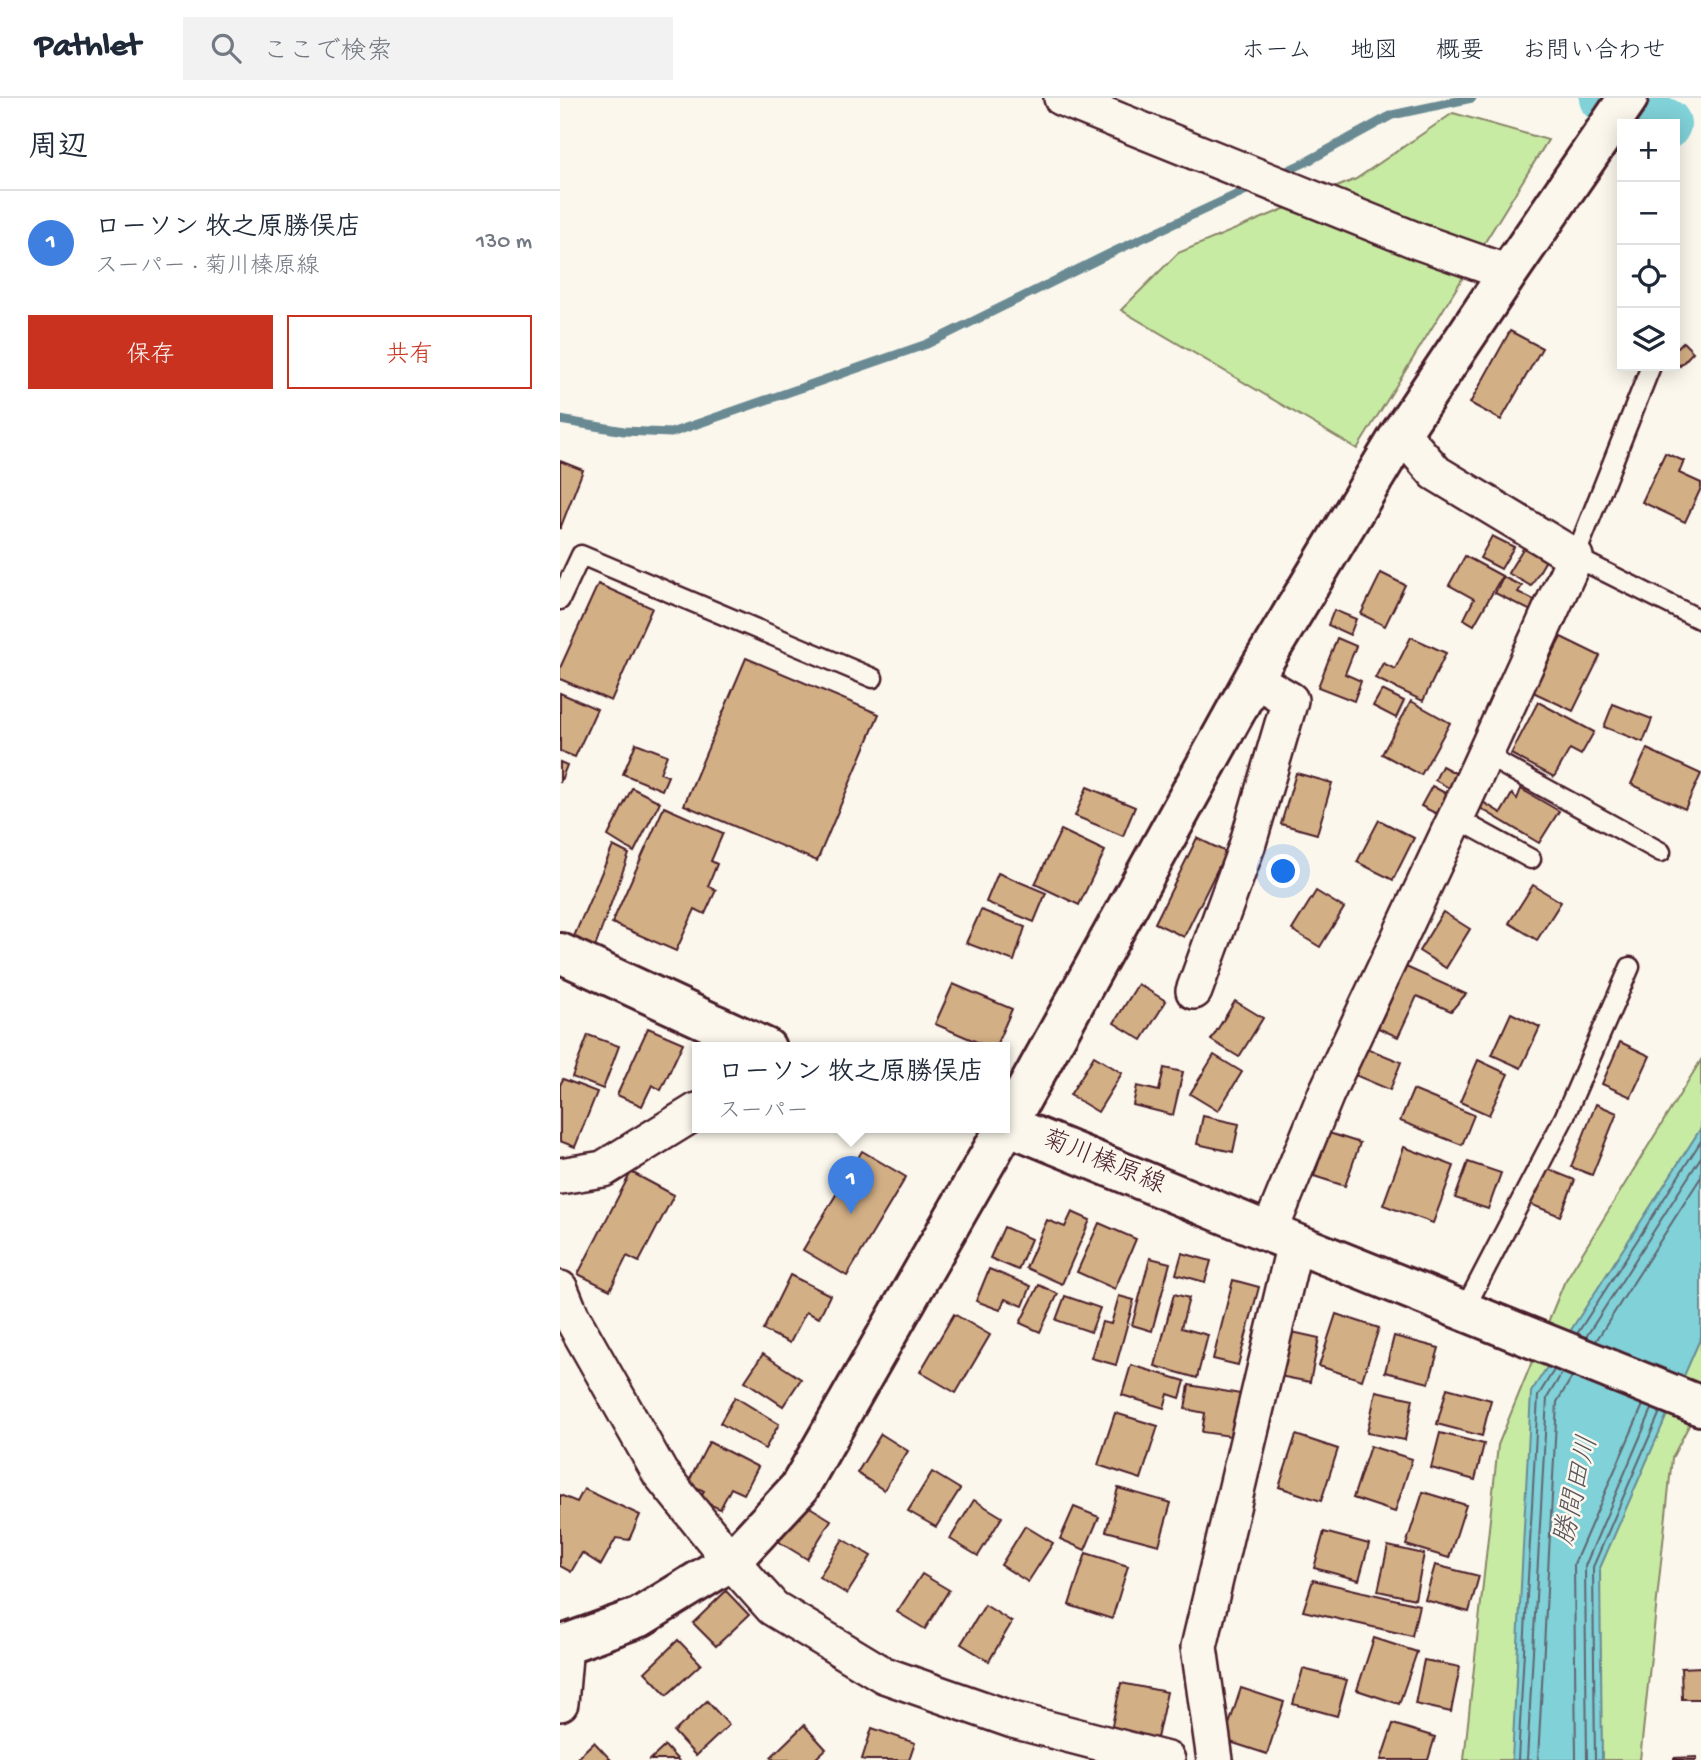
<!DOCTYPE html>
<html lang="ja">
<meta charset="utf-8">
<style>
body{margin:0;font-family:"Gochi Hand","Klee One",sans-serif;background:#f2f2f3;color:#1f2937}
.controls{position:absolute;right:21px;top:21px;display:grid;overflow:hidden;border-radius:0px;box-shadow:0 4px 18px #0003}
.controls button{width:63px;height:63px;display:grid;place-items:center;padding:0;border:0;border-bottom:2px solid #e0e1e3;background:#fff;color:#1f2937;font:35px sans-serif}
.you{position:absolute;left:724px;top:774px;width:24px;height:24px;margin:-18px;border:5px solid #fff;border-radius:50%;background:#1a73e8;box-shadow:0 0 0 10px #1a73e833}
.badge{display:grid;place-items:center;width:46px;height:46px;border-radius:50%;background:#c8321e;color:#fff;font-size:23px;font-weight:700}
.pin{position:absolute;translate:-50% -58px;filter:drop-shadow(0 2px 4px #0008)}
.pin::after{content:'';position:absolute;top:37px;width:24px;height:21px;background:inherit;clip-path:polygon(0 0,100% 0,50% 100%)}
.popup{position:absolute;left:132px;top:944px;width:318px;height:91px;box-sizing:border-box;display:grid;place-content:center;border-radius:0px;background:#fff;filter:drop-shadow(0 2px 5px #0005);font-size:23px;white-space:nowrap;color:#747a83}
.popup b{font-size:26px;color:#1f2937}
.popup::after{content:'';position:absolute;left:50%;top:100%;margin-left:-14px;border:14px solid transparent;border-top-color:#fff}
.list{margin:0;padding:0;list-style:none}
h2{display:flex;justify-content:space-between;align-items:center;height:91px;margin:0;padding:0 28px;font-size:30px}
h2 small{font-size:23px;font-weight:400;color:#747a83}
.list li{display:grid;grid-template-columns:46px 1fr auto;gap:21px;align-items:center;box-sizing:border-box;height:105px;padding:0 28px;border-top:2px solid #e0e1e3}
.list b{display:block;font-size:26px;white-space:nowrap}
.list p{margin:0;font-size:23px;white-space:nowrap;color:#747a83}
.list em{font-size:23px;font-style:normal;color:#747a83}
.actions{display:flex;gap:14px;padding:21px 28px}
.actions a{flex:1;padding:16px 0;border:2px solid #c8321e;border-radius:0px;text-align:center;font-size:24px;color:#c8321e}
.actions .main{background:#c8321e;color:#fff}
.icon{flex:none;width:38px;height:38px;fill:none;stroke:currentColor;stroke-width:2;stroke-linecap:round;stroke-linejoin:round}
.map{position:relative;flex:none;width:1141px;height:1662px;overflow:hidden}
header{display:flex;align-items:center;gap:42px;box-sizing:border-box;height:98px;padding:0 35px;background:#fff;border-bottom:2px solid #e0e1e3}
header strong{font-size:33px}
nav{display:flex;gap:38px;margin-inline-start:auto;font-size:24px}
.search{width:490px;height:63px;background:#f2f2f3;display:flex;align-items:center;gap:18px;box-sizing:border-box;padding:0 24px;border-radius:0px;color:#747a83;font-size:26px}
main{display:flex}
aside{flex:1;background:#fff}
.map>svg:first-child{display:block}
</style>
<header>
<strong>Pathlet</strong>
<div class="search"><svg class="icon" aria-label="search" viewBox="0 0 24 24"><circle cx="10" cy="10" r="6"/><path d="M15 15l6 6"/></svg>ここで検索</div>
<nav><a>ホーム</a><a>地図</a><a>概要</a><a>お問い合わせ</a></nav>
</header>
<main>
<aside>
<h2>周辺<small></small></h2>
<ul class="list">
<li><span class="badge" style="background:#3f7fe0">1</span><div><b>ローソン 牧之原勝俣店</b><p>スーパー · 菊川榛原線</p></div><em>130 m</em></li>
</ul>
<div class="actions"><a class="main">保存</a><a>共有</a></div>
</aside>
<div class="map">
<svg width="1141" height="1662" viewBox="0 0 1141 1662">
<rect width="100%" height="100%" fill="#fbf7ec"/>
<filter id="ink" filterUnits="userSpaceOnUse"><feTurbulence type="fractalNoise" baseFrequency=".0143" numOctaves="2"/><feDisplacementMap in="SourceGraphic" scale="14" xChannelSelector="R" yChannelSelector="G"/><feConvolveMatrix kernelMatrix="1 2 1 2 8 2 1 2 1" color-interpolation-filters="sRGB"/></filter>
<g filter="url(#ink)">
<g fill="#c8eba4" stroke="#898568" stroke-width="2">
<polygon points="893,15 988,42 797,351 561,212 618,155 796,81"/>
<polygon points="1141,962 1141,1304 1112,1360 1080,1662 904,1662 938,1347 1004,1185"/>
</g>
<polygon fill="#80d1d8" stroke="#6a8a93" stroke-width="2" points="1141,1030 1141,1239 1040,1470 1042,1662 952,1662 971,1294"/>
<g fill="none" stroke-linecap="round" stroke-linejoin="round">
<g stroke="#606670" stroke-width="2">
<polyline points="1017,1236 1141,1043"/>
<polyline points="1026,1239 1141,1059"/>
<polyline points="1036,1243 1141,1079"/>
<polyline points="958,1662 978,1298 994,1272"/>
<polyline points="967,1662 987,1300 1002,1275"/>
<polyline points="978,1662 997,1304 1012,1279"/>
<polyline points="1016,1662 1014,1466 1083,1307"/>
<polyline points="1027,1662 1025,1468 1092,1311"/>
<polyline points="1035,1662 1033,1469 1100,1314"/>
</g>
<g stroke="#6a8a93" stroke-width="9">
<polyline points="720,76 746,64 832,17 912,0"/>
<polyline points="0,322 64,333 111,335 367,246 555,153 695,88"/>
</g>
<polyline stroke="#80d1d8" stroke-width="52" points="1045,0 1105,26"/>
</g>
<g fill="#d3af85" stroke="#4a1f2b" stroke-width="2">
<polygon points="950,233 982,250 941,322 910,305"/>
<polygon points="1123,244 1133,254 1120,268 1115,263 1115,252"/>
<polygon points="1105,355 1124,363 1119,375 1141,385 1141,390 1125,424 1082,404"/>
<polygon points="0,363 23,372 0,431"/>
<polygon points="932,438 954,449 941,471 920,460"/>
<polygon points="964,449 986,462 971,488 948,475"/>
<polygon points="905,458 942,478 914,527 904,521 914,501 889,487"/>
<polygon points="821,475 845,487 825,528 801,516"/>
<polygon points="943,479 962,488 958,494 978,504 973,514 935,495"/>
<polygon points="38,486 92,510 51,603 0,581 0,570"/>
<polygon points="774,512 796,521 790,537 768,527"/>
<polygon points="851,539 886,555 863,603 815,580 823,565 835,571"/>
<polygon points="1001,539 1040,558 1013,613 973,594"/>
<polygon points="777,540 796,548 785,576 801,583 794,603 758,589"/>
<polygon points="186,560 319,616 257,763 124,707"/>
<polygon points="822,592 844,603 836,620 813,608"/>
<polygon points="0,595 37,611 15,659 0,653"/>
<polygon points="851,603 890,625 861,677 822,656"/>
<polygon points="978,604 1034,634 1021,657 1010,651 994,679 951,656"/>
<polygon points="1053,606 1092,621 1083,644 1044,629"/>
<polygon points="76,645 107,657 100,675 108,678 102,692 63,676"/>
<polygon points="1087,651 1141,676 1125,711 1071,686"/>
<polygon points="0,664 7,667 0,685"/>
<polygon points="882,668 899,677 891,691 875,682"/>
<polygon points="736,675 772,685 757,736 721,726"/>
<polygon points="872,688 887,696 877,716 861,708"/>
<polygon points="527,689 575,709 563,738 515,718"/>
<polygon points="72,690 100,704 74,754 48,738"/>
<polygon points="961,691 999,713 979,745 920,710 921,703 941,715 952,696 957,701"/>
<polygon points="104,709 163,735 151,763 157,766 148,788 156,792 145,816 135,811 116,853 52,825"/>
<polygon points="819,722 854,740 833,782 797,764"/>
<polygon points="501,732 545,753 519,807 475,786"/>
<polygon points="637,740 666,754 624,839 595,825"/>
<polygon points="53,748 69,756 35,849 12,843"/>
<polygon points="438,775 486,795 474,824 426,804"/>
<polygon points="973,787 1001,804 977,842 949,825"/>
<polygon points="756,793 784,810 760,849 732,832"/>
<polygon points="421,812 465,829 454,863 406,845"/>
<polygon points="883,814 910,831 886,870 859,853"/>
<polygon points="846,869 906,896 891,913 857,898 838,939 818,930"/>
<polygon points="393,886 452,911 435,950 431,950 375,926"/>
<polygon points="578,886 606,903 582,942 554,925"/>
<polygon points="675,903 703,920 679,959 651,942"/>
<polygon points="951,915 980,929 961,970 932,957"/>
<polygon points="88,930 123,945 101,992 92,987 82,1008 57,997"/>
<polygon points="28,937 59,948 43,991 12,979"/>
<polygon points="1060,944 1090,958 1071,999 1042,986"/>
<polygon points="806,950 841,964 830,992 795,977"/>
<polygon points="654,957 682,974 658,1013 630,996"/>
<polygon points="534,958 562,975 538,1014 510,997"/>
<polygon points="918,962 948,976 929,1017 900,1004"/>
<polygon points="604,970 623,974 613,1017 573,1007 577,988 599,993"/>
<polygon points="3,981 37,994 15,1049 0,1043 0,987"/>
<polygon points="853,992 914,1017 902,1047 840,1023"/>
<polygon points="1036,1006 1057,1015 1032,1077 1011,1069"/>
<polygon points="643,1018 679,1026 673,1054 637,1046"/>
<polygon points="769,1035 800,1045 785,1088 754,1078"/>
<polygon points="844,1049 894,1068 873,1125 823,1107"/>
<polygon points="302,1053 346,1079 287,1178 243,1152"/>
<polygon points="908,1064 941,1075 928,1111 895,1100"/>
<polygon points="985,1070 1015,1082 1000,1118 970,1106"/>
<polygon points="71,1074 114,1097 79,1164 67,1158 50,1192 18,1176"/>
<polygon points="512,1114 530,1122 502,1186 466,1170 487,1122 505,1129"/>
<polygon points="539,1125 576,1141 555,1191 517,1174"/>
<polygon points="444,1129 471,1141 458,1172 430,1160"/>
<polygon points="622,1155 651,1163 645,1184 616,1176"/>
<polygon points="590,1160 610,1165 592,1233 572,1227"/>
<polygon points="429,1171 471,1188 463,1208 445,1201 440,1212 416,1203"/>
<polygon points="230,1177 270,1197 259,1220 246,1214 230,1245 203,1232"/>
<polygon points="673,1182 699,1189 678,1267 653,1261"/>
<polygon points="479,1187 498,1196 480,1234 460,1225"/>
<polygon points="614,1196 629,1200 621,1230 648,1237 637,1280 595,1268"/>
<polygon points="505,1198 540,1210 531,1234 496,1222"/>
<polygon points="559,1198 574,1202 556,1267 531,1260 542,1224 551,1226"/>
<polygon points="394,1216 430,1237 396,1295 360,1274"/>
<polygon points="776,1216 819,1230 802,1282 759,1268"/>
<polygon points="723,1232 759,1240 750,1284 714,1277"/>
<polygon points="834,1238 879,1250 869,1285 825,1274"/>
<polygon points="203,1256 241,1281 223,1308 185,1283"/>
<polygon points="571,1267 625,1283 620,1300 608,1296 604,1310 562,1297"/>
<polygon points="629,1287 686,1297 677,1339 642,1334 645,1315 625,1311"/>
<polygon points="887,1290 931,1302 922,1338 877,1326"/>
<polygon points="816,1293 853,1301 845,1342 807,1335"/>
<polygon points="175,1299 219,1326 205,1351 160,1325"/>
<polygon points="555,1315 598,1328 581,1381 538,1367"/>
<polygon points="880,1335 924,1346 915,1382 871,1370"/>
<polygon points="321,1336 348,1353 324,1392 297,1375"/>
<polygon points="736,1337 778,1351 761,1403 719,1389"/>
<polygon points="149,1344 198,1369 184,1396 171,1390 160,1411 140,1402 144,1393 128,1385"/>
<polygon points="810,1348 852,1361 835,1414 793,1400"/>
<polygon points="372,1374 400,1391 376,1429 348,1413"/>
<polygon points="558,1390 611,1405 599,1447 546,1433"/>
<polygon points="24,1391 80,1417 69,1442 56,1440 41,1467 22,1455 11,1474 0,1468 0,1397 17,1404"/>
<polygon points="863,1394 906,1407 889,1460 846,1447"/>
<polygon points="414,1402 442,1419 418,1458 390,1441"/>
<polygon points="243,1405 271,1422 247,1461 219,1444"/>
<polygon points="514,1409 539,1419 525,1452 500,1441"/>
<polygon points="465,1428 493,1445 468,1484 441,1467"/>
<polygon points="764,1434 809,1446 799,1482 754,1470"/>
<polygon points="283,1441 311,1458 287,1496 259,1479"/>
<polygon points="828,1448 864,1456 855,1501 818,1493"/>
<polygon points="526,1455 568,1468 552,1521 509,1507"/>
<polygon points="875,1467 919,1478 909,1514 865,1502"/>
<polygon points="362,1476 389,1492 365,1531 337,1514"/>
<polygon points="753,1482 859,1507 852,1538 743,1513"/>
<polygon points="166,1493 189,1517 156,1548 133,1525"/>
<polygon points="425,1507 452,1524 429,1563 401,1546"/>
<polygon points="814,1540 857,1554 839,1606 797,1592"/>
<polygon points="118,1542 141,1566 107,1597 85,1574"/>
<polygon points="864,1562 900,1569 891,1614 855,1606"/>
<polygon points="1141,1569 1141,1601 1122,1601 1121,1570"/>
<polygon points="743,1571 787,1582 777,1618 733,1606"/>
<polygon points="561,1585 607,1594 597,1640 551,1632"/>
<polygon points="681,1590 724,1604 707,1656 664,1642"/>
<polygon points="147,1603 169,1627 136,1658 114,1634"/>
<polygon points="833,1626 875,1639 868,1662 821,1662"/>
<polygon points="244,1627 266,1651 254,1662 214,1662 211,1659"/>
<polygon points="312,1630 355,1645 349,1662 305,1662 302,1661"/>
<polygon points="34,1644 51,1662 15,1662"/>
<polygon points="105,1648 118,1662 90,1662"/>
<polygon points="1137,1659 1137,1662 1114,1662 1114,1660"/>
</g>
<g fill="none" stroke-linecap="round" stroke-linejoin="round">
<g stroke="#4a1f2b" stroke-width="23">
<g id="lane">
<polyline points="1091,268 1015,459 1141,522"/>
<polyline points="0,502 21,457 313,580"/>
<polyline points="925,657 1101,754"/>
<polyline points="896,720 971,761"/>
<polyline points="904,1212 1004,1020 1070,869"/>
</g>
</g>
<g stroke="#4a1f2b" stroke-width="40">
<g id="street">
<polyline points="502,0 860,144 948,175"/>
<polyline points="634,893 687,748 730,602 694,581"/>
<polyline points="0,1078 43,1071 137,1013"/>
<polyline points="709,1135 766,996 905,700 1015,459 876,375 841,335"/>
<polyline points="0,1191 11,1218 100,1375 171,1463 213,1510 324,1577 453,1622 607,1662"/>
<polyline points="0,1605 5,1547"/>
<polyline points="655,1662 639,1549 735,1145"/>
</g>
</g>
<g stroke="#4a1f2b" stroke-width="44">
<g id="secondary">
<polyline points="0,855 206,950"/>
<polyline points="445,1026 735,1145 1141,1308"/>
<polyline points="0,1548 80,1519 171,1463 239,1390 447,1027 699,571 841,335 948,175 1068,0"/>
</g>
</g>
<use href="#lane" stroke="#fbf7ec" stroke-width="18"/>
<use href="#street" stroke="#fbf7ec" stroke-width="35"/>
<use href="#secondary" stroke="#fbf7ec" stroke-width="38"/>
</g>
</g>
<g text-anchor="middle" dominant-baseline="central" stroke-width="5" stroke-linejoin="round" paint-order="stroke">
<g font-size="26" fill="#4a1f2b" stroke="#fbf7ec">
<text transform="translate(543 1066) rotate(22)">菊川榛原線</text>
</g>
<g font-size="28" font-style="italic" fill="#5a545f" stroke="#fbf7ec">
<text transform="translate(1018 1393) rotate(-77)">勝間田川</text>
</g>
</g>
</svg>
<div class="controls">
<button>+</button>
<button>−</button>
<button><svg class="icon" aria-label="locate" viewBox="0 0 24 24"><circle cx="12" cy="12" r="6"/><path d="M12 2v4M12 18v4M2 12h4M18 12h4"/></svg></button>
<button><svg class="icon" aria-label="layers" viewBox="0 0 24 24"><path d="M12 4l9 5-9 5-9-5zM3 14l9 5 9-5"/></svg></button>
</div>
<div class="you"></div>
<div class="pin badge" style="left:291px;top:1116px;background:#3f7fe0">1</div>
<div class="popup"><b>ローソン 牧之原勝俣店</b>スーパー</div>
</div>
</main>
